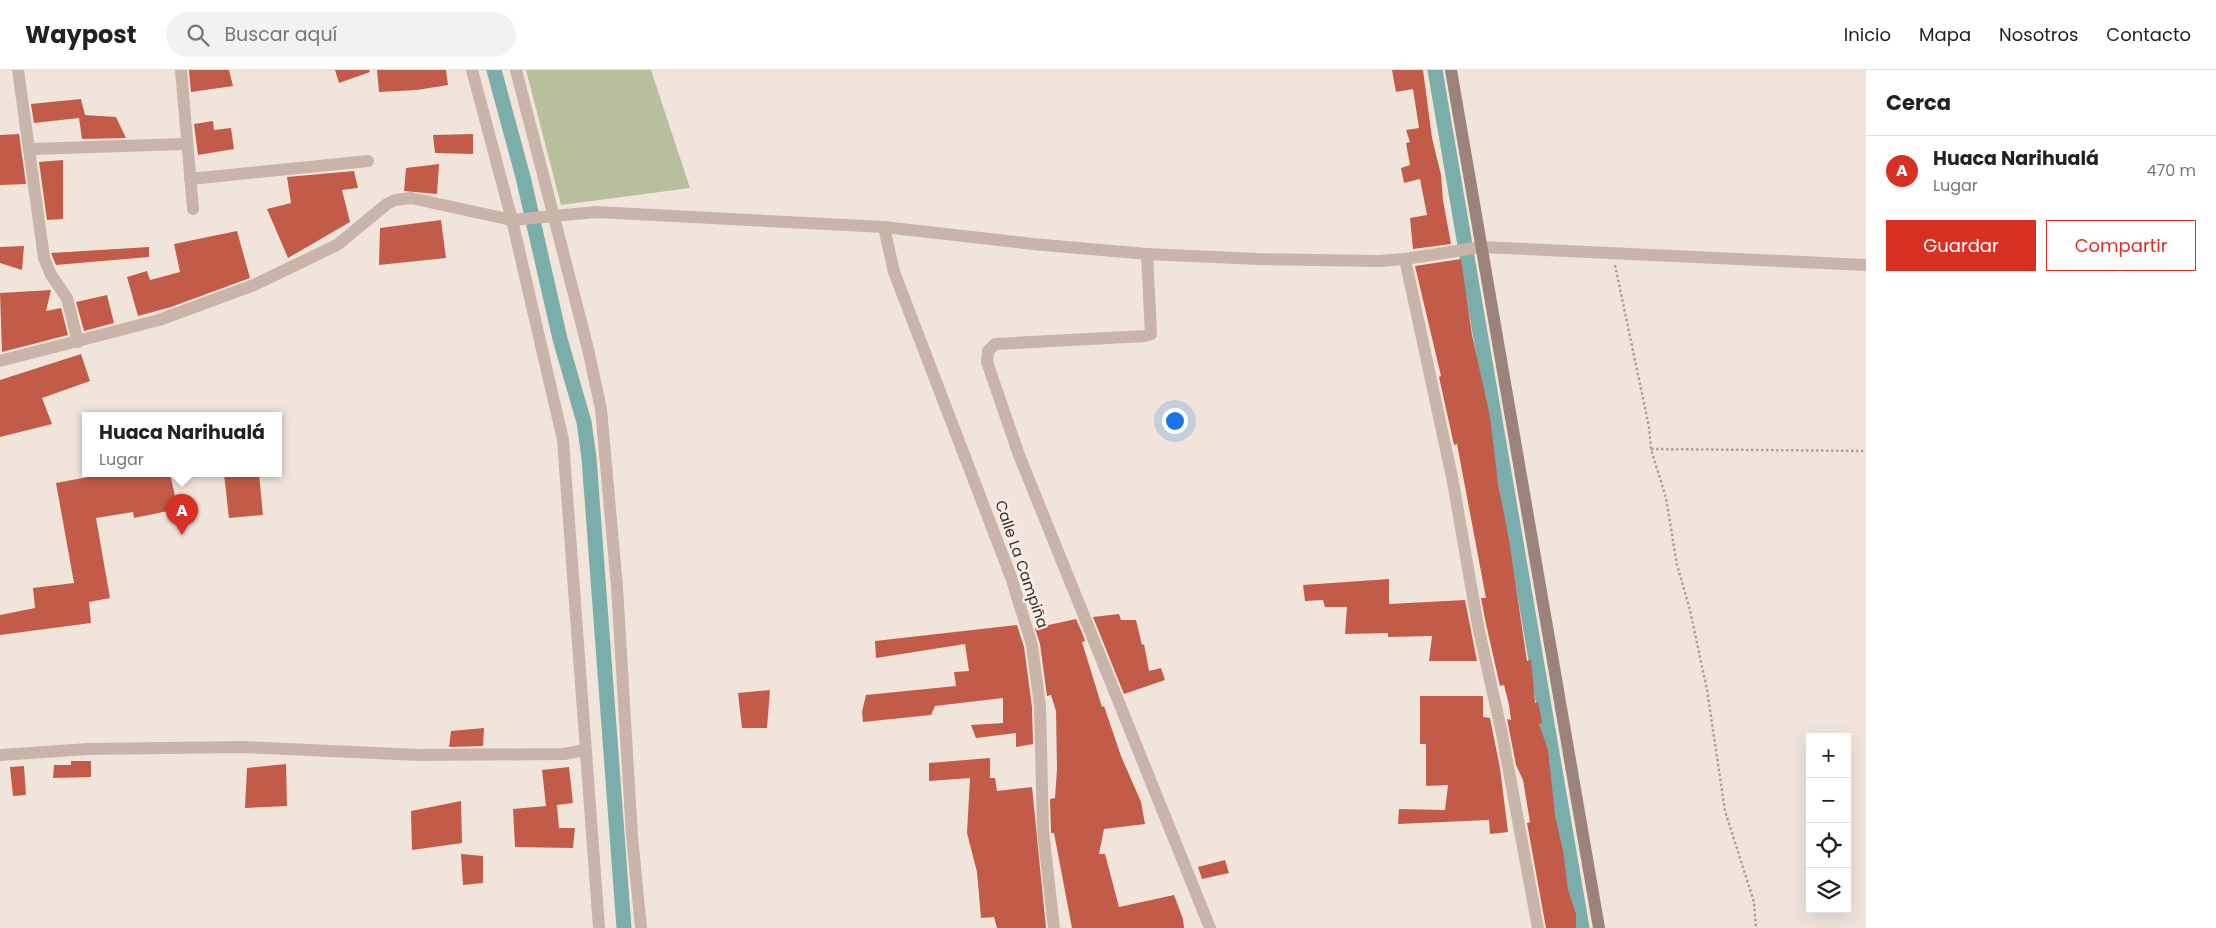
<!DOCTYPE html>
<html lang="es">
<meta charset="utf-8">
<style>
body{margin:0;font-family:Poppins,sans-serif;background:#f2f2f2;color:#222}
.controls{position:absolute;right:15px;bottom:15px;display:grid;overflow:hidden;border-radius:0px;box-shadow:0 5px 20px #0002}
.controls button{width:45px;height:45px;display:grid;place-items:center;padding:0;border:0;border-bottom:1px solid #e0e0e0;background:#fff;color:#222;font:25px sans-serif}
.you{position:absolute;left:1174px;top:350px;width:18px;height:18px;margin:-12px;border:4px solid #fff;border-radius:50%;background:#1a73e8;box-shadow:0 0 0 8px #1a73e833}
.badge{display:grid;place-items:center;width:32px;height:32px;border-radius:50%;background:#d93025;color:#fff;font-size:16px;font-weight:700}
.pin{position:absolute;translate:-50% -41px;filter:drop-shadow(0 1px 2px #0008)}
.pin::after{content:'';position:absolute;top:26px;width:18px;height:15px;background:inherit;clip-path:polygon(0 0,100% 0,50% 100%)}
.popup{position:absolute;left:82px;top:342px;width:200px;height:65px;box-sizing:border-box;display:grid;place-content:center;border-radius:0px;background:#fff;filter:drop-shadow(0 1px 4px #0005);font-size:16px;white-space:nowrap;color:#767676}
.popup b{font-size:19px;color:#222}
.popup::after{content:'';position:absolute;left:50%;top:100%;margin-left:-10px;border:10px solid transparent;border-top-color:#fff}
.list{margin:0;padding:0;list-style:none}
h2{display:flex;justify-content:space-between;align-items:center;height:65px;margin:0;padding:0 20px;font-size:21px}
h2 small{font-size:16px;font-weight:400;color:#767676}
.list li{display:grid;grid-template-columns:32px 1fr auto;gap:15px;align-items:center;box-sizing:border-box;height:70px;padding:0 20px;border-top:1px solid #e0e0e0}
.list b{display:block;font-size:19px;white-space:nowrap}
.list p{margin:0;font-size:16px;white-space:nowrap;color:#767676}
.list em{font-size:16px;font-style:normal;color:#767676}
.actions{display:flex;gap:10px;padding:15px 20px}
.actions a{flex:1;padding:11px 0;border:1px solid #d93025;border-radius:0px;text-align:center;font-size:18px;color:#d93025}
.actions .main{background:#d93025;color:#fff}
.icon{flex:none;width:28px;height:28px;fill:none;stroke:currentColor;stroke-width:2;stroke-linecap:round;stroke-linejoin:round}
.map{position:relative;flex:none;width:1866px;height:858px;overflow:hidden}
header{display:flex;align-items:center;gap:30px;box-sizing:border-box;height:70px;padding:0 25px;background:#fff;border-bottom:1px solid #e0e0e0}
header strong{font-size:24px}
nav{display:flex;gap:28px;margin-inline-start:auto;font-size:18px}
.search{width:350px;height:45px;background:#f2f2f2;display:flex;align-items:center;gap:12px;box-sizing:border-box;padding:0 18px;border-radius:28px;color:#767676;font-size:19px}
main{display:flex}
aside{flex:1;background:#fff}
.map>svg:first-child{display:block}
</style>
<header>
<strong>Waypost</strong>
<div class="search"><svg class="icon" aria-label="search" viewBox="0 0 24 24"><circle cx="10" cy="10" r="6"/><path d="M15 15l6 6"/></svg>Buscar aquí</div>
<nav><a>Inicio</a><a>Mapa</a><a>Nosotros</a><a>Contacto</a></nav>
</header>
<main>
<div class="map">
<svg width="1866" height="858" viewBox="0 0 1866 858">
<rect width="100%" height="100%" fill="#f1e5db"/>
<polygon fill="#b7bf9c" points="526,0 651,0 690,118 561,135"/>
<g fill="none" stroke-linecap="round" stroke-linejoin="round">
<g stroke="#7badab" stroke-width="15">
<polyline points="494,0 523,107 560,269 584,352 589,388 624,858"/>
<polyline points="1435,0 1582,858"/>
</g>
</g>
<g fill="#c25b48">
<polygon points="189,0 229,0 233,16 191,22"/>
<polygon points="335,0 369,0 370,2 339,13"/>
<polygon points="377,0 446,0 448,15 417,20 379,22"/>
<polygon points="1392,0 1423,0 1432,68 1441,105 1443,130 1451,174 1413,179 1410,148 1427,145 1420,109 1404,113 1401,98 1410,95 1406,73 1410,72 1406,60 1419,58 1413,19 1396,22"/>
<polygon points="81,29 85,45 116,47 126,68 82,69 79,48 34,53 31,34"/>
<polygon points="213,51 214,60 231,58 234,79 198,85 194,54"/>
<polygon points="19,64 26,114 0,115 0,65"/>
<polygon points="473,64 473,84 435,83 433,65"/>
<polygon points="63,90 63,149 47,150 39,92"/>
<polygon points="439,94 437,124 404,121 406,98"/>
<polygon points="354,101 358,118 342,120 350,152 288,188 267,139 291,133 287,107"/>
<polygon points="441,150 446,188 379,195 380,158"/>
<polygon points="237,161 250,208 171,237 138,246 127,207 147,201 150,210 180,202 174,174"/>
<polygon points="24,176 22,200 0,193 0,177"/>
<polygon points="149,177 149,187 56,195 51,183"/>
<polygon points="1461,189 1472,265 1490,347 1498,413 1509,470 1527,591 1531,590 1535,633 1538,632 1542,653 1539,654 1548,680 1555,745 1563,781 1568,820 1576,844 1576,858 1546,858 1527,753 1530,752 1523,710 1516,695 1507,649 1511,650 1509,635 1504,615 1500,616 1486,554 1481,528 1486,528 1457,374 1454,375 1443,325 1439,307 1441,306 1415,196"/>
<polygon points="51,220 46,241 61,238 68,265 2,282 0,223"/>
<polygon points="107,225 114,253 84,261 76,232"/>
<polygon points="81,284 90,311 42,328 52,354 0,367 0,310"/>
<polygon points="104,404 170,404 178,439 134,448 133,442 96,448 110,528 89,532 91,553 0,565 0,545 35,538 33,518 74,513 56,413"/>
<polygon points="224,404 259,404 263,445 229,448"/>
<polygon points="1389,509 1389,534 1465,530 1477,591 1429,591 1432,566 1388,567 1388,563 1345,564 1347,537 1325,537 1323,530 1305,531 1303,515"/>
<polygon points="1119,544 1121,550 1136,550 1142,575 1144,574 1149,601 1161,598 1165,610 1124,624 1093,547"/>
<polygon points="1076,549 1083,565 1085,571 1082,572 1102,637 1104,636 1121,686 1141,732 1145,754 1104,759 1099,784 1105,784 1119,837 1174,825 1183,849 1184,858 1072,858 1054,763 1051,763 1051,760 1050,729 1055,728 1057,699 1056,641 1051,625 1047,626 1040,574 1035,558"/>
<polygon points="1017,555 1024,577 1032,637 1033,674 1016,677 1016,663 976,668 971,655 1003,653 1003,628 935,636 931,645 863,652 862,642 866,625 956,616 954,602 969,601 965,574 876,588 875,571"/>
<polygon points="770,620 767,658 742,658 738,623"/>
<polygon points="1420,626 1483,626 1483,647 1490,648 1500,698 1508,762 1490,764 1489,750 1398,754 1399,739 1445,740 1448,715 1426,716 1426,674 1420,674"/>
<polygon points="484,658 483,676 449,677 451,661"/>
<polygon points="990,688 990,708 995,708 997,721 1032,717 1046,858 997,858 994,847 981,848 977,802 967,763 970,708 929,711 929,693"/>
<polygon points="71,691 91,691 91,707 53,708 54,695 71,695"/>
<polygon points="286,694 287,736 245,738 247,698"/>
<polygon points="24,696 26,725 13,726 10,697"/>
<polygon points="569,697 573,733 557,735 559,758 575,758 573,778 515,777 513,739 546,736 542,700"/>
<polygon points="461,731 462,773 412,780 411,741"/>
<polygon points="461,784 483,786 483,813 463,815"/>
<polygon points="1225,790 1229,803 1202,809 1198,797"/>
</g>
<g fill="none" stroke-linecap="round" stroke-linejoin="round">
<g stroke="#b49e92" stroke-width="2.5" stroke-dasharray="2.5 2.5" stroke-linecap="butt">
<polyline points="1615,195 1649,357 1651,379 1666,428 1677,495 1690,540 1707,620 1725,741 1754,832 1756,858"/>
<polyline points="1651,379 1866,381"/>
</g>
<g stroke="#c8b4a8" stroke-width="12">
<polyline points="18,0 44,188 51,205 67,228 78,272"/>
<polyline points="181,0 193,139"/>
<polyline points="472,0 512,150 563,370 599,858"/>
<polyline points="516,0 588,279 601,339 617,517 632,766 641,858"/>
<polyline points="30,79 185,74"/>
<polyline points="190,109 368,91"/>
<polyline points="884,157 894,202 1011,507 1032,575 1040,636 1043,761 1054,858"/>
<polyline points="1147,184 1151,264 1145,266 995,274 988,281 987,292 1019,385 1210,858"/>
<polyline points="1405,189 1453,412 1478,556 1502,664 1538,858"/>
<polyline points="0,291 159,250 254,215 337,175 387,134 395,130 411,128 512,150 596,142 884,157 1033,174 1147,184 1258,189 1378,191 1405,189 1482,177 1866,195"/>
<polyline points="0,685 88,679 243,677 419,685 564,684 585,680"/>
</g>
<polyline stroke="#9c8379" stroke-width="12" points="1451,0 1599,858"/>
</g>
<g text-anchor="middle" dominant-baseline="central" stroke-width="4.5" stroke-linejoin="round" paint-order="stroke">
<g font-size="15" fill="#352b28" stroke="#f9efe7">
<text transform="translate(1022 494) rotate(71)">Calle La Campiña</text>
</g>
</g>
</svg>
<div class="controls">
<button>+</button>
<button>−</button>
<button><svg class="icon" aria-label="locate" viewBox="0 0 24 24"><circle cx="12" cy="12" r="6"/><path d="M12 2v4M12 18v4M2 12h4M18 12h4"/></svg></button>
<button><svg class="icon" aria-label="layers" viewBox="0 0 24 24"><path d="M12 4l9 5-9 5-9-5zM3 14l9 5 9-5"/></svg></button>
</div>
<div class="you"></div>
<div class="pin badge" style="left:182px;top:465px">A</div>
<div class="popup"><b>Huaca Narihualá</b>Lugar</div>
</div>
<aside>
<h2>Cerca<small></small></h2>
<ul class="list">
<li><span class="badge">A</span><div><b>Huaca Narihualá</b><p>Lugar</p></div><em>470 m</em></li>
</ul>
<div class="actions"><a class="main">Guardar</a><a>Compartir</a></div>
</aside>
</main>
